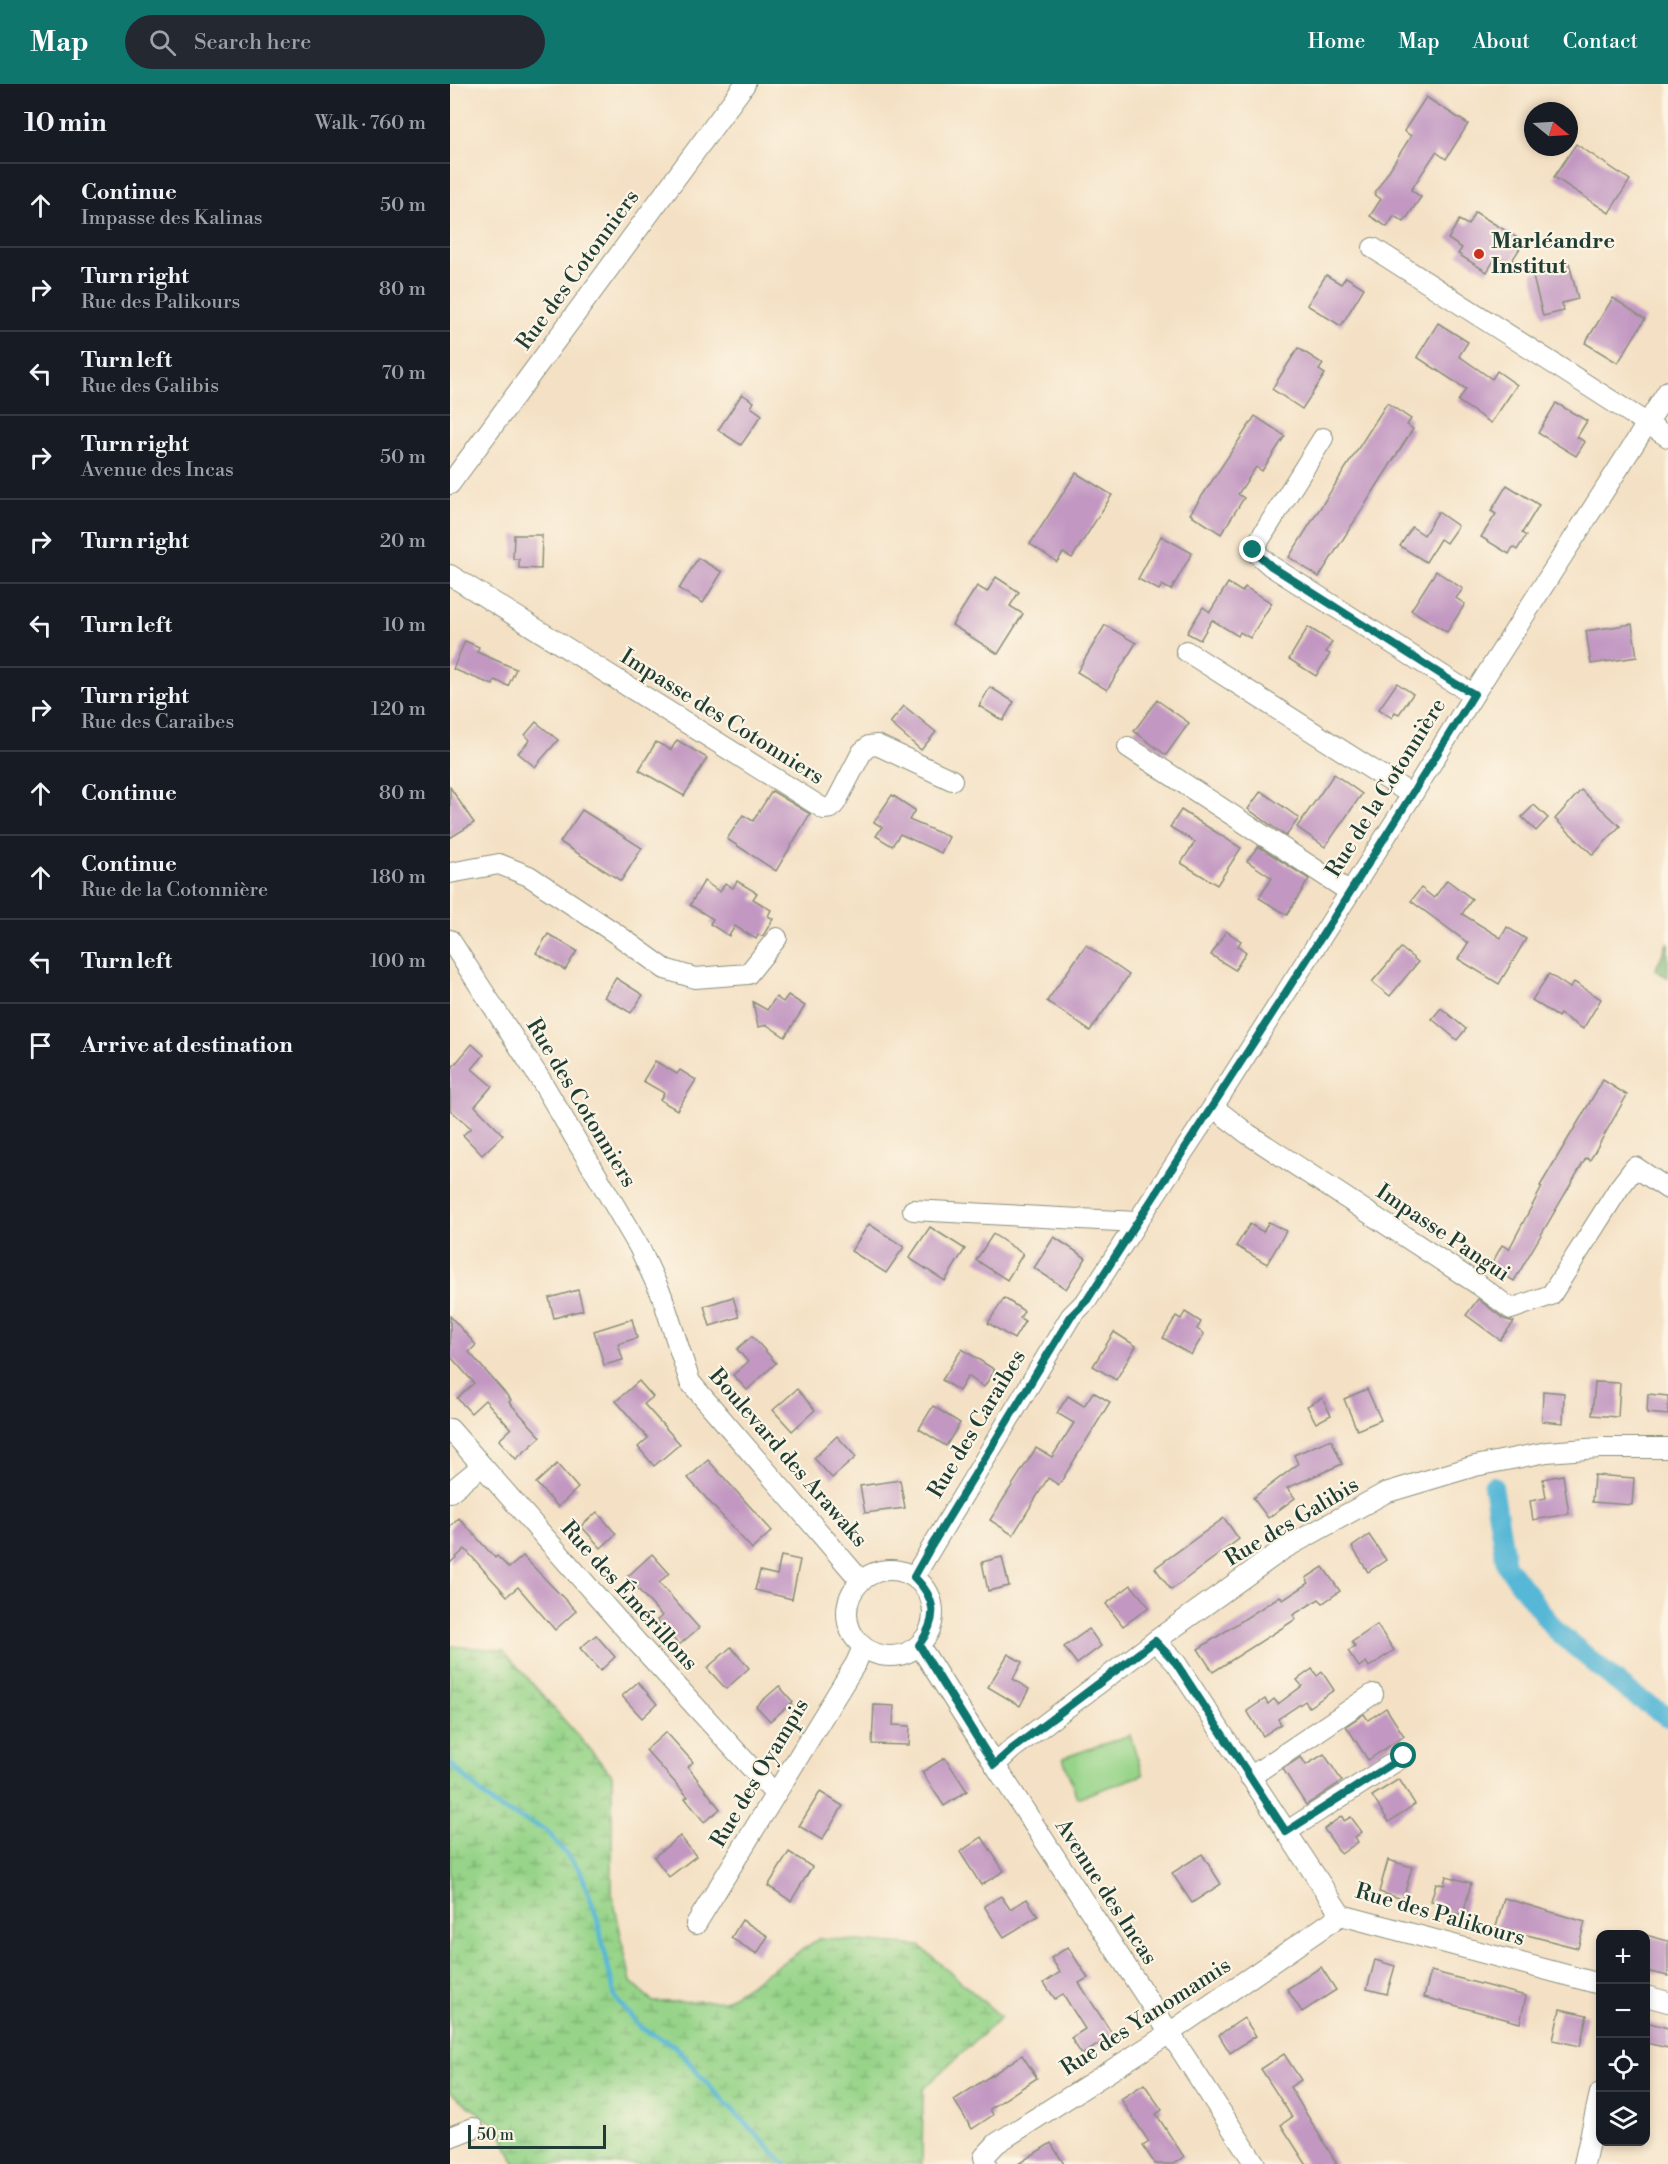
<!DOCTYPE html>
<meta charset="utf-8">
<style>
body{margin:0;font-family:"Libre Bodoni",serif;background:#242831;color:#f1f3f6}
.controls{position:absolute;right:18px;bottom:18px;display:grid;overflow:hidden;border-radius:12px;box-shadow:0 3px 9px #0003}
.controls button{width:54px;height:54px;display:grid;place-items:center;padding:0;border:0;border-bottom:2px solid #363941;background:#171b24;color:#f1f3f6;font:30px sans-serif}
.compass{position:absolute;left:1074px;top:18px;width:54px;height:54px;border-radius:50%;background:#171b24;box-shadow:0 3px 9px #0003;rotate:108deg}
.scale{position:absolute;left:18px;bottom:15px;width:138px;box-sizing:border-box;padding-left:6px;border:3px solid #1f3d34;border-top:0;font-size:16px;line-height:21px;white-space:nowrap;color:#1f3d34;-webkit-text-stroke:4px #fcf5e5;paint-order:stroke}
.stop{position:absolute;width:18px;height:18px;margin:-14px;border:4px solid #0f766e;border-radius:50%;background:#fff}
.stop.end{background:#0f766e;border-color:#fff;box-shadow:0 2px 6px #0008}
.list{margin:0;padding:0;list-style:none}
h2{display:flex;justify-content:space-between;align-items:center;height:78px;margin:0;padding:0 24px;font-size:26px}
h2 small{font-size:20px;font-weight:400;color:#9ea1a6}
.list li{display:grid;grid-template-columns:39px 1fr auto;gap:18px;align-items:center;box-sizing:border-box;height:84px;padding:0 24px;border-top:2px solid #363941}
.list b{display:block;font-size:22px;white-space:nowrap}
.list p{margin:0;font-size:20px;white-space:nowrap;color:#9ea1a6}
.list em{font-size:20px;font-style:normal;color:#9ea1a6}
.icon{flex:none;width:33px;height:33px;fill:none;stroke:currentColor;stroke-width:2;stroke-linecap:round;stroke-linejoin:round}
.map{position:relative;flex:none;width:1218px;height:2080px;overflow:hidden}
header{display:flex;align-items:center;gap:36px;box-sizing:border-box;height:84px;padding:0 30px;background:#0f766e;color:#fff}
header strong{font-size:28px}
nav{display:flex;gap:33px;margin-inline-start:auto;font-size:21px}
.search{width:420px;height:54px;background:#242831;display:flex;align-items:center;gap:15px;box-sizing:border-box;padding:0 21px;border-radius:33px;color:#9ea1a6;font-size:22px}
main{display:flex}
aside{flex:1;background:#171b24}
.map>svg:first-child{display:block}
</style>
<header>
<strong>Map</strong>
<div class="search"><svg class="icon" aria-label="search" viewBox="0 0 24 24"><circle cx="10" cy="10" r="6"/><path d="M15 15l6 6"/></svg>Search here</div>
<nav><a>Home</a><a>Map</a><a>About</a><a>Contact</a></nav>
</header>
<main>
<aside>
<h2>10 min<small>Walk · 760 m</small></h2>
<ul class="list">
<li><svg class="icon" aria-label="ahead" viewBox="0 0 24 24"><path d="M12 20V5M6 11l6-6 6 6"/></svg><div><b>Continue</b><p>Impasse des Kalinas</p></div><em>50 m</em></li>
<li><svg class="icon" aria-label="right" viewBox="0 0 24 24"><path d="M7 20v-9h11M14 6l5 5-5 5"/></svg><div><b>Turn right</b><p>Rue des Palikours</p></div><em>80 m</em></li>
<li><svg class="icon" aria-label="left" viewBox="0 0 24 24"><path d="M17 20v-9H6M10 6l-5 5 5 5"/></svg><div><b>Turn left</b><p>Rue des Galibis</p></div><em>70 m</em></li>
<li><svg class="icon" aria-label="right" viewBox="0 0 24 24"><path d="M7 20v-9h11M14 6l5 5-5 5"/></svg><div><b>Turn right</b><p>Avenue des Incas</p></div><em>50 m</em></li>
<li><svg class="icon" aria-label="right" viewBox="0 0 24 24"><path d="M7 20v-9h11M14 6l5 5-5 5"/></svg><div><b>Turn right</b></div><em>20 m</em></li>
<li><svg class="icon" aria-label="left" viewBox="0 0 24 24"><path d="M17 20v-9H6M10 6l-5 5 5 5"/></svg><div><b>Turn left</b></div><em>10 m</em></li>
<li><svg class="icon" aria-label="right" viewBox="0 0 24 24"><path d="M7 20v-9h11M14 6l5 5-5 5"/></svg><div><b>Turn right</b><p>Rue des Caraibes</p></div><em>120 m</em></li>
<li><svg class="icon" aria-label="ahead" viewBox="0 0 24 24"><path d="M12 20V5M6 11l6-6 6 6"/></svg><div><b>Continue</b></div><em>80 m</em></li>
<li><svg class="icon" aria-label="ahead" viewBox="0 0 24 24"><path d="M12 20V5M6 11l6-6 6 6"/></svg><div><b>Continue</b><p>Rue de la Cotonnière</p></div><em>180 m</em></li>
<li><svg class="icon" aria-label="left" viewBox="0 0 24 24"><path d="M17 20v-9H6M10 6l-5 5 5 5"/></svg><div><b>Turn left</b></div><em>100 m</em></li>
<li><svg class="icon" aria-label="arrive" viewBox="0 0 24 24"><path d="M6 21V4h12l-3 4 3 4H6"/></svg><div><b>Arrive at destination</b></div></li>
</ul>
</aside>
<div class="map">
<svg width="1218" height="2080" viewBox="0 0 1218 2080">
<defs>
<pattern id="forest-firs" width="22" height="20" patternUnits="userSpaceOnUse" patternTransform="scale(1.5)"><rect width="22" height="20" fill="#79b675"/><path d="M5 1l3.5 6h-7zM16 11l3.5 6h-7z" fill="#639561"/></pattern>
<pattern id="wetland-marsh" width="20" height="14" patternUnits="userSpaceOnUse" patternTransform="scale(1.5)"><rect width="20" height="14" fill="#97d489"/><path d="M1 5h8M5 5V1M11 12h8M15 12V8" fill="none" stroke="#7bad71"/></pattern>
</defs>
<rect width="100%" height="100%" fill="#fcf5e5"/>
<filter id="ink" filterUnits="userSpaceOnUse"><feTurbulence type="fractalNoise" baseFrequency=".0167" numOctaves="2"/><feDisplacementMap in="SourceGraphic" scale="12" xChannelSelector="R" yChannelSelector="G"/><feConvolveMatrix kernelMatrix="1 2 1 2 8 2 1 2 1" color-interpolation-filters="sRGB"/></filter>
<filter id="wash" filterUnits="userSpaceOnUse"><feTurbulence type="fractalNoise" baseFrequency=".008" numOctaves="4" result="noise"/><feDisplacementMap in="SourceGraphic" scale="24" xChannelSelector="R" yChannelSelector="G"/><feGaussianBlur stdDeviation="1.35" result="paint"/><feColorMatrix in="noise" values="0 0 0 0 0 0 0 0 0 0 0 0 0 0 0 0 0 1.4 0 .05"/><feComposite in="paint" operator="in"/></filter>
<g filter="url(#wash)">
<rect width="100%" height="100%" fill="#f4e1c5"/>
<polygon fill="#97d489" stroke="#5b885e" stroke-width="1.5" points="680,1651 693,1691 627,1714 613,1674"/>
<polygon fill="url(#forest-firs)" stroke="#4c7a54" stroke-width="1.5" points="1218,858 1218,894 1205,886"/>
<polygon fill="url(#wetland-marsh)" stroke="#5b885e" stroke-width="1.5" points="0,1562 53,1566 162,1691 162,1809 181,1898 203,1918 274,1917 370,1854 470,1862 551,1933 473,2005 472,2080 65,2080 49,2044 0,2008"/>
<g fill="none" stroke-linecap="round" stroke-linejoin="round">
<polyline stroke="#57b7d6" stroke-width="5" points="0,1679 45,1722 96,1746 131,1788 147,1834 165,1913 191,1944 225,1962 264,2007 335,2080"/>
<polyline stroke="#57b7d6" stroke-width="20" points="1043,1402 1056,1481 1105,1546 1179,1608 1218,1633"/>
</g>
<g id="blocks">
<g fill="#c298c2">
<polygon points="976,13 1018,40 996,75 986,68 961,106 971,113 954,138 944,132 937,143 920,132 931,115 924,110 961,52 954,47"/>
<polygon points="1126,60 1180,96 1159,129 1104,93"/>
<polygon points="1025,128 1074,158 1059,181 1046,173 1037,188 1008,170 1012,164 998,155 1009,136 1018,141"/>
<polygon points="1119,179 1128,215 1112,219 1114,227 1093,232 1082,189"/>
<polygon points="876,191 891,200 896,193 914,204 891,242 857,221"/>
<polygon points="1163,214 1195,235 1168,279 1135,259"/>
<polygon points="988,239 1018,258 1009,272 1042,295 1047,287 1067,301 1041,339 1008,317 1016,305 967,273"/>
<polygon points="848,264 873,280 869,286 875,290 852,325 822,305"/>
<polygon points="292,310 304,318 301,323 312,331 291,361 268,346"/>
<polygon points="937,319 961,335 957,341 963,345 869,493 839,473"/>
<polygon points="1106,319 1137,337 1127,353 1135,358 1126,372 1088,349"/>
<polygon points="805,332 835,352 812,387 806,383 788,410 794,414 771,450 740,430"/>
<polygon points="626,389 662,411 622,474 613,469 607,478 580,460"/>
<polygon points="1057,401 1089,421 1072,449 1076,452 1067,466 1063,463 1059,470 1031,453 1046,430 1041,427"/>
<polygon points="988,428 1008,442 996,459 990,455 976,478 950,462 962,443 974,451"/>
<polygon points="64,451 92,451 91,485 69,484 69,475 63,475"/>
<polygon points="711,452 742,469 721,506 712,501 709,506 688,495"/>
<polygon points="248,474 272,488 253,519 229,505"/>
<polygon points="986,487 1013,505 1006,514 1015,520 997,548 961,526"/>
<polygon points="546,493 569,508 560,522 573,530 548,570 502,541 527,502 537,508"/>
<polygon points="778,499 792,508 795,503 822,519 800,554 790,548 788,552 762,536 750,556 737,549 753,523 760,528"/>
<polygon points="1182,540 1187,573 1141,580 1136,547"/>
<polygon points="655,541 686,559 657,606 627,588"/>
<polygon points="858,543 882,558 876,568 880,570 866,592 839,575"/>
<polygon points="15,557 29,563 27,568 66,585 58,602 45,596 43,601 3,585"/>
<polygon points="947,599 963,610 949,630 945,628 942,634 929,625"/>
<polygon points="540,603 564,618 553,637 529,622"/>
<polygon points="707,616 739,639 716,671 684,647"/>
<polygon points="454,622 486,648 471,666 440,639"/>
<polygon points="86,638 108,656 85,683 68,669 80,656 75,651"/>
<polygon points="227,656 257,674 234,712 189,686 206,658 221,666"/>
<polygon points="884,690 912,710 875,763 847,743"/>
<polygon points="0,703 24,739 0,754"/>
<polygon points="1131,706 1170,742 1143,771 1105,735"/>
<polygon points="322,707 360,730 326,787 277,755 293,731 303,737"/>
<polygon points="811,707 849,734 836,752 798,725"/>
<polygon points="442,711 465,726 459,736 499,753 491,769 450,750 442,762 426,752 432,743 424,738"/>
<polygon points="1084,721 1098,734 1086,747 1072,733"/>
<polygon points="132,726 192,764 171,797 110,758"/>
<polygon points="731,726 791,764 767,801 731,779 745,758 720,743"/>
<polygon points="808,762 859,795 837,831 809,814 822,794 797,777"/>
<polygon points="997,796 1022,815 1012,830 1051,854 1057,843 1076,855 1049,900 1008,875 1018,859 961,817 971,804 984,814"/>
<polygon points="254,797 270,808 275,799 283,804 287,797 307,809 303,815 321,826 318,832 323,835 313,852 308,851 306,855 285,842 279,852 260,840 263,835 240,821"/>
<polygon points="776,847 791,857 788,862 796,868 785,886 761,871"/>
<polygon points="98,850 127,867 115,886 86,869"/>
<polygon points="636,861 679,891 640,947 597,917"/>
<polygon points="951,864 968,878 940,912 922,898"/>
<polygon points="1099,890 1120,904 1124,898 1151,915 1133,945 1110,930 1108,933 1082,916"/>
<polygon points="166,894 193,911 181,929 154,913"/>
<polygon points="338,911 355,922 335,953 317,941 308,943 303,918 317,926 326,913 333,918"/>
<polygon points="991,924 1016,945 1007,956 982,935"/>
<polygon points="22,960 34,971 22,985 42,1002 25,1022 53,1051 32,1071 13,1051 21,1044 0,1026 0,986"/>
<polygon points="205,977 227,990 230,986 246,996 227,1026 210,1016 214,1009 193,997"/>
<polygon points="1153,996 1177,1011 1140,1076 1136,1074 1064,1197 1040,1183 1052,1161 1059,1165 1092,1103 1090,1102"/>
<polygon points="819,1138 836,1147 817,1180 786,1162 800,1140 813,1148"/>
<polygon points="419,1140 454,1163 436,1189 401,1167"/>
<polygon points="480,1143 515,1165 495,1197 459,1174"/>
<polygon points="543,1150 573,1170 557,1196 526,1176"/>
<polygon points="604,1153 636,1174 616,1205 584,1184"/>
<polygon points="128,1206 133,1226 104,1234 99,1214"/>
<polygon points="283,1213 289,1233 260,1242 254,1222"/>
<polygon points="554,1214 574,1227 570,1234 575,1237 564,1255 538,1239"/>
<polygon points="1028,1215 1054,1235 1064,1238 1050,1256 1016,1231"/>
<polygon points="735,1228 751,1238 747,1245 754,1250 741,1271 713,1254 726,1232 731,1235"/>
<polygon points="0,1232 26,1261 19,1268 61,1316 59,1318 91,1353 66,1375 49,1356 61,1345 35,1316 21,1329 7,1314 24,1299 0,1272"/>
<polygon points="182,1235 187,1254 168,1260 173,1276 154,1281 144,1247"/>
<polygon points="664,1248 686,1262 666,1296 643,1282"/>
<polygon points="302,1252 326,1279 297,1306 283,1291 298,1278 287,1265"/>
<polygon points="512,1265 545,1286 534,1303 518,1292 509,1307 492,1296"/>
<polygon points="189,1297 203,1313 194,1320 230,1360 204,1382 188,1363 198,1354 166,1317"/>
<polygon points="1145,1298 1170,1299 1168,1333 1142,1331"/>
<polygon points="347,1305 365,1326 342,1347 323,1326"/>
<polygon points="917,1305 931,1336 907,1346 894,1315"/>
<polygon points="1093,1307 1114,1309 1113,1339 1092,1337"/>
<polygon points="643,1308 660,1318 609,1401 598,1394 563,1451 540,1436 586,1364 602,1373 624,1339 607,1329 618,1312 634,1322"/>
<polygon points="1198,1310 1218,1312 1218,1331 1197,1329"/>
<polygon points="872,1314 881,1331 866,1339 857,1322"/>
<polygon points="483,1322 510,1339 496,1362 469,1345"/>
<polygon points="387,1352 406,1373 382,1394 364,1374"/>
<polygon points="881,1355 892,1380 837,1404 845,1414 818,1434 803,1414 848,1380 844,1371"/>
<polygon points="258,1376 322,1447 302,1465 238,1394"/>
<polygon points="107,1380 128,1404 108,1423 86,1399"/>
<polygon points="1113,1391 1119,1430 1083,1436 1080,1417 1096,1414 1093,1395"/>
<polygon points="1144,1391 1184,1394 1182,1421 1142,1418"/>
<polygon points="450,1396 455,1424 415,1429 410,1402"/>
<polygon points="147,1428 166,1450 151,1464 131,1442"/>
<polygon points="9,1434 45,1474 47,1472 59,1484 73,1472 126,1527 105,1546 68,1503 57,1512 15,1465 0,1479 0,1443"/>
<polygon points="774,1434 789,1455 721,1506 705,1484"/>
<polygon points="919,1451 936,1476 918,1488 902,1463"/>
<polygon points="202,1470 219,1489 209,1499 249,1544 229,1561 207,1536 212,1532 177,1493"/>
<polygon points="331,1472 350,1476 342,1515 305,1506 310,1487 327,1491"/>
<polygon points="552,1473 559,1502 538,1507 532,1478"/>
<polygon points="873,1483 890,1507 873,1519 869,1515 843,1531 846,1535 763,1588 748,1565 830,1512 833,1516 859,1499 856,1494"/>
<polygon points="681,1501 699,1523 673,1542 656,1520"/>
<polygon points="927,1541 944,1566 919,1583 916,1578 909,1583 898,1567 905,1563 902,1558"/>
<polygon points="639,1545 651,1562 627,1580 614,1563"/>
<polygon points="146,1551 165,1573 150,1587 130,1564"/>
<polygon points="281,1563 299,1584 276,1605 257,1584"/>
<polygon points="558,1570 572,1578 563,1595 579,1605 570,1622 538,1603"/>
<polygon points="862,1585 867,1592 872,1588 884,1606 859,1623 855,1617 828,1635 831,1640 813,1652 797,1627 815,1615 818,1620 824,1615 828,1620 852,1602 847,1596"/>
<polygon points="188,1598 207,1620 192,1634 172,1612"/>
<polygon points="329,1602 343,1618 320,1637 306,1622"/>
<polygon points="424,1621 444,1622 443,1641 460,1642 459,1661 422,1660"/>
<polygon points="936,1624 954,1652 918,1676 896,1642 914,1630 918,1636"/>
<polygon points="216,1648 243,1678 238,1683 270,1725 254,1738 235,1714 238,1713 196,1666"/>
<polygon points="874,1670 892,1697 856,1721 833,1685 851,1673 856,1681"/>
<polygon points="495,1674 517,1707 494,1722 472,1688"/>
<polygon points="949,1695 965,1720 939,1738 922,1712"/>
<polygon points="370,1708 393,1722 372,1756 349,1742"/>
<polygon points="892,1732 894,1737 901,1733 912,1748 905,1753 908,1758 891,1770 874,1745"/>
<polygon points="230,1752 246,1772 219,1793 204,1773"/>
<polygon points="532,1753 554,1787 531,1801 510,1768"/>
<polygon points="339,1768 362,1783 341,1817 318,1802"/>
<polygon points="752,1770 771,1800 742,1819 722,1789"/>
<polygon points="938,1776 962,1783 953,1815 929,1808"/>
<polygon points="996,1792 1021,1799 1013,1831 988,1825 990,1819 981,1817 986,1799 994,1801"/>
<polygon points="551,1812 560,1825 577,1815 588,1832 554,1853 534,1822"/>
<polygon points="1054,1814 1135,1838 1128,1864 1046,1843"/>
<polygon points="292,1836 318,1852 307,1870 281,1854"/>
<polygon points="1196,1851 1218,1857 1218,1892 1196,1887"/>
<polygon points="618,1863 638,1894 629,1899 663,1951 632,1971 621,1954 635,1945 613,1910 605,1915 594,1899 610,1888 601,1874"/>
<polygon points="925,1876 945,1882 937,1910 917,1905"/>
<polygon points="871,1883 886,1906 852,1928 837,1905"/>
<polygon points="981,1887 1076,1912 1070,1939 974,1913"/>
<polygon points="1110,1925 1137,1931 1130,1962 1103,1956"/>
<polygon points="794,1934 806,1952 780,1969 769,1951"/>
<polygon points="1196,1938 1218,1944 1218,1964 1196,1959"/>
<polygon points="834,1970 851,1996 840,2003 887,2080 856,2080 831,2041 842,2033 811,1985"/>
<polygon points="572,1971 587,1994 540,2025 543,2031 522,2045 504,2016"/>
<polygon points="694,2000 712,2026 706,2030 734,2073 723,2080 705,2080 693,2062 699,2058 671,2015"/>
<polygon points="601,2059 614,2080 568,2080"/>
</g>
</g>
</g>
<g filter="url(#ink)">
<use href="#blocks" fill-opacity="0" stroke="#8a8f7c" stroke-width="1.5"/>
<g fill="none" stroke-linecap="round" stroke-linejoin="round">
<g stroke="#8a8f7c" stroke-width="22">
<g id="minor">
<polyline points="923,164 1218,353"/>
<polyline points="873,354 803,466 821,482 1006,600 1024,610"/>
<polyline points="0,400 295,0"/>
<polyline points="0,491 374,725 381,724 386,718 412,668 419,662 427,661 502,696"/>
<polyline points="736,567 962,711"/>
<polyline points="678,663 900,808"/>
<polyline points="0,789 49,780 79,792 165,849 215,885 245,894 298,890 327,854"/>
<polyline points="0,856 92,998 189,1163 212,1212 240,1298 411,1497"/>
<polyline points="763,1023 798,1050 1029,1201 1061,1225 1101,1211 1169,1104 1185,1083 1218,1105"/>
<polyline points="463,1126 687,1138 763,1023 962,711 1024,610 1218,307"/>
<polyline points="0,1345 185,1556 325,1710"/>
<polyline points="0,1408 32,1382"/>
<circle cx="440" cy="1529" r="43"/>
<polyline points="464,1493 621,1232 637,1216 687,1138"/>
<polyline points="705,1557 726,1579 891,1831 1150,1900"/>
<polyline points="469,1561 545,1681 805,2080"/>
<polyline points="545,1681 562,1665 705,1557 832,1466 935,1409 1025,1382 1097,1368 1150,1364 1218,1364"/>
<polyline points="800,1693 923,1610"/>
<polyline points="836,1748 954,1672"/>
<polyline points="246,1840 406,1579 413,1563"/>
<polyline points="1196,1912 1218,1918"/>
<polyline points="0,2053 23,2044"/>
<polyline points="536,2080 534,2073 547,2059 712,1954 891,1831"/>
<polyline points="1134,2080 1150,2009"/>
</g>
</g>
<use href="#minor" stroke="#fff" stroke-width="20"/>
</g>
</g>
<g fill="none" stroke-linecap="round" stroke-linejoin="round" filter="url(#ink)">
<path stroke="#0f766e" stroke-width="8" d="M 803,466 L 821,482 L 1006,600 L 1024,610 C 899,814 767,1014 637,1216 L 621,1232 L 479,1466 L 464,1493 C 487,1515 488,1535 469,1561 L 544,1681 L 562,1665 L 705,1557 L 726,1579 L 836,1748 L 954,1672"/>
</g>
<circle fill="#c8321e" stroke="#fcf5e5" stroke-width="2" cx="1029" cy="170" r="6"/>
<g text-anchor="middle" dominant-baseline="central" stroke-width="4.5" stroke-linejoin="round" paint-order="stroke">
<g font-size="22" font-weight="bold" fill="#1f3d34" stroke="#fcf5e5" text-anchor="start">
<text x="1041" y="157">Marléandre<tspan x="1041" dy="25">Institut</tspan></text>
</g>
<g font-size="22" fill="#1f3d34" stroke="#fcf5e5">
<text transform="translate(128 186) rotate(-54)">Rue des Cotonniers</text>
<text transform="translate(272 633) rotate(32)">Impasse des Cotonniers</text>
<text transform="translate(936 704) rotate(-58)">Rue de la Cotonnière</text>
<text transform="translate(131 1019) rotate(59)">Rue des Cotonniers</text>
<text transform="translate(993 1149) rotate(34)">Impasse Pangui</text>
<text transform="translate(527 1340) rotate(-59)">Rue des Caraibes</text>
<text transform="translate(338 1374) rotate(49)">Boulevard des Arawaks</text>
<text transform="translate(842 1438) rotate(-31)">Rue des Galibis</text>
<text transform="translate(179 1512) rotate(48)">Rue des Émérillons</text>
<text transform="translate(310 1689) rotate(-59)">Rue des Oyampis</text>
<text transform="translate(656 1808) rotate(57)">Avenue des Incas</text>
<text transform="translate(990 1831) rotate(16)">Rue des Palikours</text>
<text transform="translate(696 1933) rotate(-33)">Rue des Yanomamis</text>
</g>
</g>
</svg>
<div class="controls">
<button>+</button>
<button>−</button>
<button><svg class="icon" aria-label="locate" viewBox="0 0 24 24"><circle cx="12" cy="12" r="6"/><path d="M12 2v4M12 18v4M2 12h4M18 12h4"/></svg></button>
<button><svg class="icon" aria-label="layers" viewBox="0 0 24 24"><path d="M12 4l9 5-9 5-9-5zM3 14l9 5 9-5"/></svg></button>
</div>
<svg class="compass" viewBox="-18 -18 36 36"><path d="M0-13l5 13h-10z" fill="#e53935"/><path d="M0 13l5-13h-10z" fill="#9ea1a6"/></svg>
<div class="scale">50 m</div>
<div class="stop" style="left:954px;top:1672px"></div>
<div class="stop end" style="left:803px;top:466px"></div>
</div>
</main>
